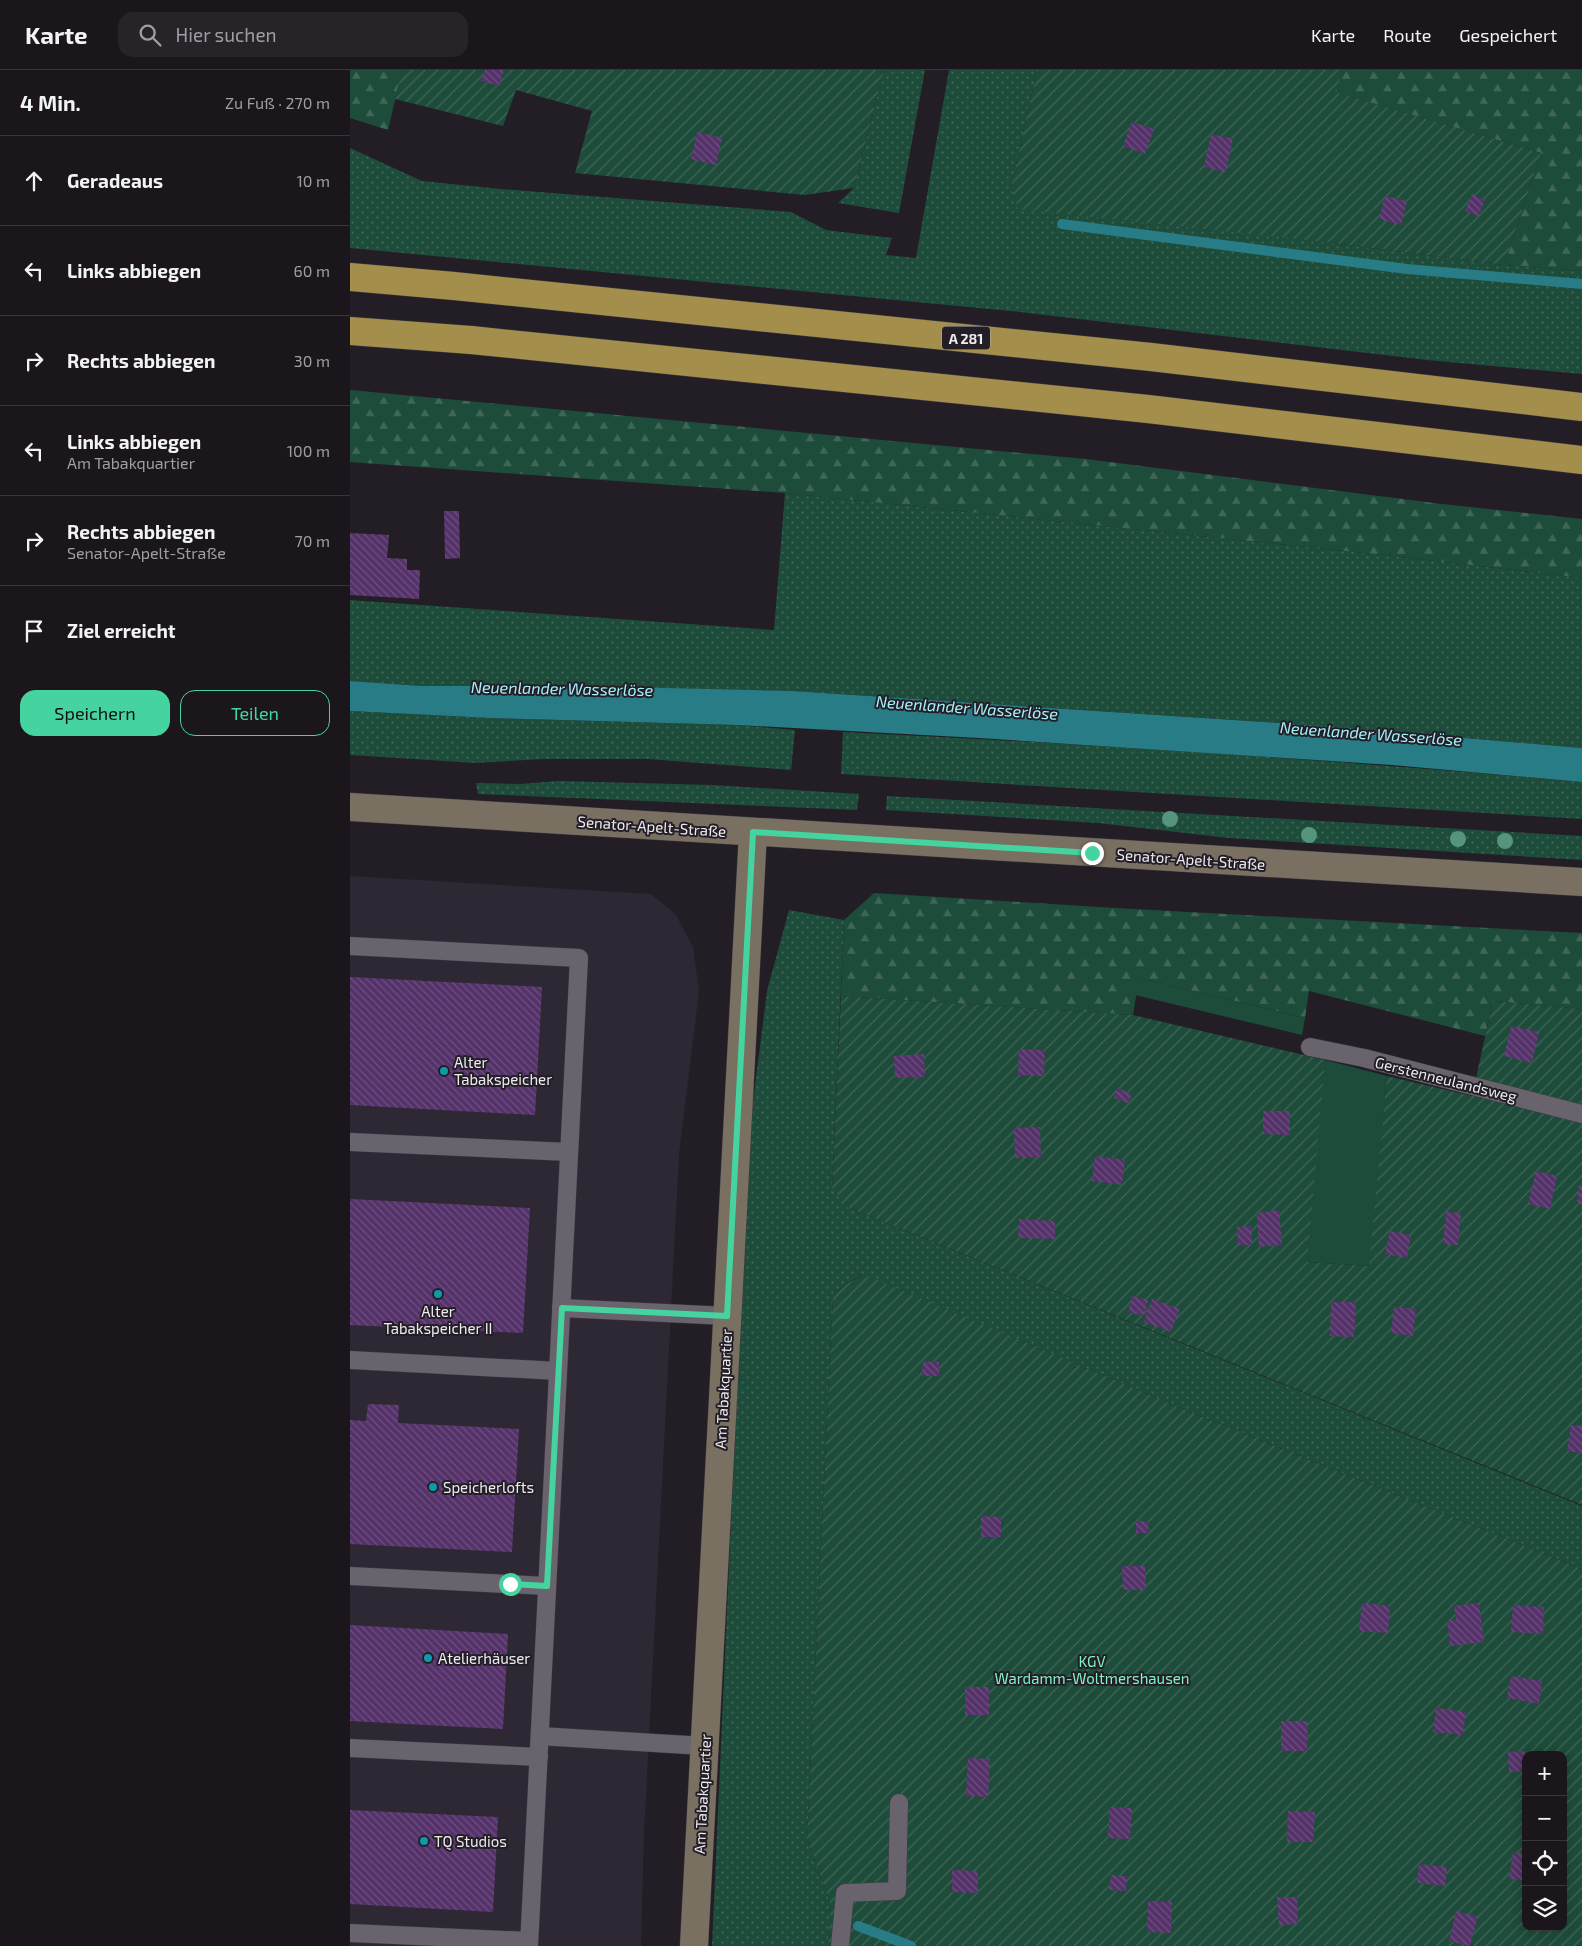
<!DOCTYPE html>
<html lang="de">
<meta charset="utf-8">
<style>
body{margin:0;font-family:"Exo 2",sans-serif;background:#272329;color:#f1f3f6}
.controls{position:absolute;right:15px;bottom:15px;display:grid;overflow:hidden;border-radius:10px;box-shadow:0 2px 12px #0003}
.controls button{width:45px;height:45px;display:grid;place-items:center;padding:0;border:0;border-bottom:1px solid #38353b;background:#1a161c;color:#f1f3f6;font:25px sans-serif}
.stop{position:absolute;width:15px;height:15px;margin:-11px;border:4px solid #45d49f;border-radius:50%;background:#fff}
.stop.end{background:#45d49f;border-color:#fff;box-shadow:0 1px 5px #0008}
.list{margin:0;padding:0;list-style:none}
h2{display:flex;justify-content:space-between;align-items:center;height:65px;margin:0;padding:0 20px;font-size:21px}
h2 small{font-size:16px;font-weight:400;color:#9f9fa3}
.list li{display:grid;grid-template-columns:32px 1fr auto;gap:15px;align-items:center;box-sizing:border-box;height:90px;padding:0 20px;border-top:1px solid #38353b}
.list b{display:block;font-size:19px;white-space:nowrap}
.list p{margin:0;font-size:16px;white-space:nowrap;color:#9f9fa3}
.list em{font-size:16px;font-style:normal;color:#9f9fa3}
.actions{display:flex;gap:10px;padding:15px 20px}
.actions a{flex:1;padding:11px 0;border:1px solid #45d49f;border-radius:15px;text-align:center;font-size:18px;color:#45d49f}
.actions .main{background:#45d49f;color:#111}
.icon{flex:none;width:28px;height:28px;fill:none;stroke:currentColor;stroke-width:2;stroke-linecap:round;stroke-linejoin:round}
.map{position:relative;flex:none;width:1232px;height:1876px;overflow:hidden}
header{display:flex;align-items:center;gap:30px;box-sizing:border-box;height:70px;padding:0 25px;background:#1a161c;border-bottom:1px solid #38353b}
header strong{font-size:24px}
nav{display:flex;gap:28px;margin-inline-start:auto;font-size:18px}
.search{width:350px;height:45px;background:#272329;display:flex;align-items:center;gap:12px;box-sizing:border-box;padding:0 18px;border-radius:15px;color:#9f9fa3;font-size:19px}
main{display:flex}
aside{flex:1;background:#1a161c}
.map>svg:first-child{display:block}
</style>
<header>
<strong>Karte</strong>
<div class="search"><svg class="icon" aria-label="search" viewBox="0 0 24 24"><circle cx="10" cy="10" r="6"/><path d="M15 15l6 6"/></svg>Hier suchen</div>
<nav><a>Karte</a><a>Route</a><a>Gespeichert</a></nav>
</header>
<main>
<aside>
<h2>4 Min.<small>Zu Fuß · 270 m</small></h2>
<ul class="list">
<li><svg class="icon" aria-label="ahead" viewBox="0 0 24 24"><path d="M12 20V5M6 11l6-6 6 6"/></svg><div><b>Geradeaus</b></div><em>10 m</em></li>
<li><svg class="icon" aria-label="left" viewBox="0 0 24 24"><path d="M17 20v-9H6M10 6l-5 5 5 5"/></svg><div><b>Links abbiegen</b></div><em>60 m</em></li>
<li><svg class="icon" aria-label="right" viewBox="0 0 24 24"><path d="M7 20v-9h11M14 6l5 5-5 5"/></svg><div><b>Rechts abbiegen</b></div><em>30 m</em></li>
<li><svg class="icon" aria-label="left" viewBox="0 0 24 24"><path d="M17 20v-9H6M10 6l-5 5 5 5"/></svg><div><b>Links abbiegen</b><p>Am Tabakquartier</p></div><em>100 m</em></li>
<li><svg class="icon" aria-label="right" viewBox="0 0 24 24"><path d="M7 20v-9h11M14 6l5 5-5 5"/></svg><div><b>Rechts abbiegen</b><p>Senator-Apelt-Straße</p></div><em>70 m</em></li>
<li><svg class="icon" aria-label="arrive" viewBox="0 0 24 24"><path d="M6 21V4h12l-3 4 3 4H6"/></svg><div><b>Ziel erreicht</b></div></li>
</ul>
<div class="actions"><a class="main">Speichern</a><a>Teilen</a></div>
</aside>
<div class="map">
<svg width="1232" height="1876" viewBox="0 0 1232 1876">
<defs>
<pattern id="grass-dots" width="8" height="8" patternUnits="userSpaceOnUse" patternTransform="scale(1.25)"><rect width="8" height="8" fill="#1e4c3a"/><path d="M2 2h.1M6 6h.1" fill="none" stroke="#3f6657" stroke-width="1.8" stroke-linecap="round"/></pattern>
<pattern id="forest-firs" width="22" height="20" patternUnits="userSpaceOnUse" patternTransform="scale(1.25)"><rect width="22" height="20" fill="#1e4c3a"/><path d="M5 1l3.5 6h-7zM16 11l3.5 6h-7z" fill="#3f6657"/></pattern>
<pattern id="garden-furrows" width="10" height="10" patternUnits="userSpaceOnUse" patternTransform="scale(1.25)"><rect width="10" height="10" fill="#1e4c3a"/><path d="M-1 1l2-2M0 10L10 0M9 11l2-2" fill="none" stroke="#3f6657"/></pattern>
<pattern id="building-back-hatch" width="6" height="6" patternUnits="userSpaceOnUse" patternTransform="scale(1.25)"><rect width="6" height="6" fill="#55326a"/><path d="M-1 5l2 2M0 0l6 6M5-1l2 2" fill="none" stroke="#6e5080"/></pattern>
</defs>
<rect width="100%" height="100%" fill="#231e26"/>
<polygon fill="#2e2734" points="0,806 301,824 326,845 343,877 349,921 329,1084 294,1764 291,1876 0,1876"/>
<g fill="url(#grass-dots)">
<polygon points="534,0 575,0 549,143 488,133 504,118"/>
<polygon points="599,0 687,0 661,117 975,172 1154,195 1232,201 1232,304 1077,290 670,242 0,178 0,78 72,111 151,119 441,142 476,160 542,168 536,185 566,188"/>
<polygon points="435,423 1034,485 1232,508 1232,678 975,656 443,621 72,616 0,611 0,530 424,560"/>
<polygon points="0,641 141,648 387,655 445,660 441,700 298,689 193,689 126,693 0,685"/>
<path d="M 493,662 C 739,674 986,690 1232,712 L 1232,749 L 491,704 Z"/>
<polygon points="209,711 363,715 509,724 507,740 128,724 126,713 170,714"/>
<polygon points="537,726 1232,766 1232,790 879,768 748,753 536,740"/>
<polygon points="439,840 494,850 482,1117 497,1137 1232,1436 1232,1499 843,1343 512,1204 483,1223 457,1769 480,1832 478,1876 362,1876 398,1072 417,921"/>
</g>
<g fill="url(#forest-firs)">
<polygon points="0,0 52,0 38,60 0,48"/>
<polygon points="993,0 1232,0 1232,201 1154,195 1191,83 984,22"/>
<polygon points="0,320 736,389 1092,434 1232,449 1232,508 1034,485 435,423 0,392"/>
<polygon points="524,823 765,838 1232,863 1232,939 1143,931 1135,966 959,921 955,948 789,908 783,945 491,926 494,850"/>
</g>
<g fill="#1e4c3a">
<polygon points="789,908 955,948 952,965 785,925"/>
<polygon points="975,990 1037,1006 1020,1196 957,1192 967,1055"/>
</g>
<g fill="url(#garden-furrows)" fill-rule="evenodd">
<polygon points="52,0 534,0 504,118 455,125 225,103 242,41 166,20 153,56 45,29"/>
<polygon points="687,0 993,0 985,22 1191,83 1154,195 975,172 668,139 661,117"/>
<polygon points="491,926 783,945 975,990 957,1192 1019,1196 1037,1006 1122,1026 1143,931 1232,939 1232,1435 497,1137 482,1118"/>
<path d="M 513,1204 L 843,1343 L 1232,1499 L 1232,1876 L 478,1876 L 480,1832 L 457,1769 L 483,1223 ZM 1176,1685 L 1213,1685 L 1213,1857 L 1176,1857 Z"/>
</g>
<polygon fill="#287c85" points="0,611 72,616 227,616 443,621 975,656 1232,678 1232,712 1042,695 629,668 387,655 141,648 0,641"/>
<g fill="none" stroke-linecap="round" stroke-linejoin="round">
<g stroke="#287c85" stroke-width="10">
<polyline points="712,154 1057,199 1232,214"/>
<polyline points="508,1856 561,1876"/>
</g>
</g>
<g fill="url(#building-back-hatch)">
<polygon points="135,0 154,0 149,16 131,11"/>
<polygon points="782,52 804,59 795,84 773,76"/>
<polygon points="347,62 372,68 366,95 341,89"/>
<polygon points="861,64 883,69 876,102 854,97"/>
<polygon points="1122,124 1135,130 1128,146 1115,141"/>
<polygon points="1035,126 1057,131 1051,155 1029,149"/>
<polygon points="94,441 109,441 110,488 95,489"/>
<polygon points="0,463 39,465 37,488 57,489 57,500 70,500 69,529 0,525"/>
<polygon points="0,907 192,917 185,1045 0,1035"/>
<polygon points="1161,956 1189,962 1182,993 1154,986"/>
<polygon points="669,979 695,980 694,1006 668,1005"/>
<polygon points="574,984 575,1007 545,1008 544,986"/>
<polygon points="767,1018 782,1024 778,1033 764,1028"/>
<polygon points="913,1041 940,1041 940,1065 913,1064"/>
<polygon points="690,1057 691,1087 665,1088 664,1058"/>
<polygon points="745,1086 775,1090 772,1115 742,1111"/>
<polygon points="1186,1101 1207,1106 1200,1139 1178,1134"/>
<polygon points="1229,1115 1232,1115 1232,1134 1227,1134"/>
<polygon points="0,1129 180,1138 173,1263 0,1255"/>
<polygon points="929,1140 932,1175 909,1177 907,1143"/>
<polygon points="1096,1142 1111,1143 1108,1175 1093,1174"/>
<polygon points="669,1149 705,1151 705,1169 668,1168"/>
<polygon points="901,1156 902,1175 888,1175 887,1157"/>
<polygon points="1040,1161 1061,1165 1057,1188 1035,1184"/>
<polygon points="782,1226 798,1230 794,1246 778,1242"/>
<polygon points="802,1229 830,1239 821,1262 794,1252"/>
<polygon points="981,1232 1006,1232 1004,1267 980,1266"/>
<polygon points="1044,1237 1066,1239 1063,1266 1041,1263"/>
<polygon points="573,1291 589,1292 589,1306 572,1306"/>
<polygon points="18,1334 49,1335 48,1353 169,1359 162,1482 0,1474 0,1350 16,1351"/>
<polygon points="1221,1355 1232,1356 1232,1383 1217,1381"/>
<polygon points="631,1446 651,1447 651,1467 631,1467"/>
<polygon points="786,1451 799,1451 798,1463 786,1463"/>
<polygon points="772,1496 795,1496 796,1520 773,1520"/>
<polygon points="1012,1533 1040,1536 1038,1563 1009,1561"/>
<polygon points="1129,1533 1134,1572 1100,1576 1097,1551 1106,1550 1104,1536"/>
<polygon points="1163,1535 1194,1537 1193,1564 1161,1562"/>
<polygon points="0,1555 158,1564 153,1659 0,1651"/>
<polygon points="1161,1606 1192,1611 1189,1634 1157,1628"/>
<rect x="615" y="1617" width="24" height="28"/>
<polygon points="1086,1638 1116,1642 1113,1665 1083,1662"/>
<polygon points="931,1651 958,1651 957,1681 931,1681"/>
<polygon points="1176,1681 1176,1701 1159,1702 1158,1682"/>
<polygon points="618,1688 640,1689 638,1727 616,1726"/>
<polygon points="760,1737 782,1738 780,1769 758,1768"/>
<polygon points="0,1740 148,1747 143,1842 0,1834"/>
<polygon points="938,1741 965,1742 963,1772 937,1772"/>
<polygon points="1163,1782 1176,1784 1176,1811 1159,1809"/>
<polygon points="1069,1794 1097,1797 1095,1816 1067,1813"/>
<polygon points="602,1800 628,1801 628,1823 602,1822"/>
<polygon points="761,1805 777,1806 776,1821 759,1820"/>
<polygon points="927,1827 947,1827 948,1854 929,1855"/>
<polygon points="798,1831 822,1832 821,1863 797,1862"/>
<polygon points="1106,1841 1128,1847 1120,1876 1099,1871"/>
</g>
<g fill="none" stroke-linecap="round" stroke-linejoin="round">
<g stroke="#3e3a40" stroke-width="19">
<g id="lane">
<polyline points="0,876 229,888 179,1876"/>
<polyline points="960,977 1014,988 1232,1044"/>
<polyline points="0,1072 219,1082"/>
<polyline points="211,1238 377,1246"/>
<polyline points="0,1290 208,1301"/>
<polyline points="0,1506 197,1516"/>
<polyline points="190,1666 354,1676"/>
<polyline points="0,1678 189,1687"/>
<polyline points="0,1863 179,1871"/>
<polyline points="490,1876 495,1823 547,1821 549,1733"/>
</g>
</g>
<g stroke="#3e3a40" stroke-width="29">
<g id="secondary">
<polyline points="0,737 1232,812"/>
<polyline points="344,1876 403,762"/>
</g>
</g>
<g stroke="#3e3a40" stroke-width="29">
<g id="highway">
<polyline points="0,207 104,216 801,287 1232,337"/>
<polyline points="0,261 121,270 798,339 1232,390"/>
</g>
</g>
<use href="#lane" stroke="#68636c" stroke-width="18"/>
<use href="#secondary" stroke="#7a7062" stroke-width="28"/>
<use href="#highway" stroke="#a38e4b" stroke-width="28"/>
</g>
<g fill="#55947d">
<circle cx="820" cy="749" r="8"/>
<circle cx="959" cy="765" r="8"/>
<circle cx="1108" cy="769" r="8"/>
<circle cx="1155" cy="771" r="8"/>
</g>
<g fill="none" stroke-linecap="round" stroke-linejoin="round">
<polyline stroke="#45d49f" stroke-width="6" points="160,1514 197,1516 212,1238 377,1246 403,762 742,783"/>
</g>
<g fill="#0f9aa8" stroke="#231e26" stroke-width="2">
<circle cx="94" cy="1001" r="5"/>
<circle cx="88" cy="1224" r="5"/>
<circle cx="83" cy="1417" r="5"/>
<circle cx="78" cy="1588" r="5"/>
<circle cx="74" cy="1771" r="5"/>
</g>
<g text-anchor="middle" dominant-baseline="central" stroke-width="4" stroke-linejoin="round" paint-order="stroke">
<rect fill="#231e26" stroke="#b1aeb3" stroke-width="1" x="592" y="256.5" width="48" height="23" rx="4"/>
<g font-size="14" font-weight="bold" fill="#eeebf0">
<text x="616" y="268">A 281</text>
</g>
<g font-size="15" fill="#eeebf0" stroke="#231e26">
<text transform="translate(302 756) rotate(4)">Senator-Apelt-Straße</text>
<text transform="translate(841 789) rotate(4)">Senator-Apelt-Straße</text>
<text transform="translate(1096 1009) rotate(14)">Gerstenneulandsweg</text>
<text transform="translate(373 1319) rotate(-87)">Am Tabakquartier</text>
<text transform="translate(352 1724) rotate(-87)">Am Tabakquartier</text>
</g>
<g font-size="15" fill="#eeebf0" stroke="#231e26" text-anchor="start">
<text x="104" y="992">Alter<tspan x="104" dy="17">Tabakspeicher</tspan></text>
<text x="88" y="1241" text-anchor="middle">Alter<tspan x="88" dy="17">Tabakspeicher II</tspan></text>
<text x="93" y="1417">Speicherlofts</text>
<text x="88" y="1588">Atelierhäuser</text>
<text x="84" y="1771">TQ Studios</text>
</g>
<g font-size="15" fill="#7ef5c4" stroke="#231e26">
<text x="742" y="1591">KGV<tspan x="742" dy="17">Wardamm-Woltmershausen</tspan></text>
</g>
<g font-size="16" font-style="italic" fill="#a4f2fb" stroke="#231e26">
<text transform="translate(212 618) rotate(1)">Neuenlander Wasserlöse</text>
<text transform="translate(617 637) rotate(4)">Neuenlander Wasserlöse</text>
<text transform="translate(1021 663) rotate(4)">Neuenlander Wasserlöse</text>
</g>
</g>
</svg>
<div class="controls">
<button>+</button>
<button>−</button>
<button><svg class="icon" aria-label="locate" viewBox="0 0 24 24"><circle cx="12" cy="12" r="6"/><path d="M12 2v4M12 18v4M2 12h4M18 12h4"/></svg></button>
<button><svg class="icon" aria-label="layers" viewBox="0 0 24 24"><path d="M12 4l9 5-9 5-9-5zM3 14l9 5 9-5"/></svg></button>
</div>
<div class="stop" style="left:160px;top:1514px"></div>
<div class="stop end" style="left:742px;top:783px"></div>
</div>
</main>
